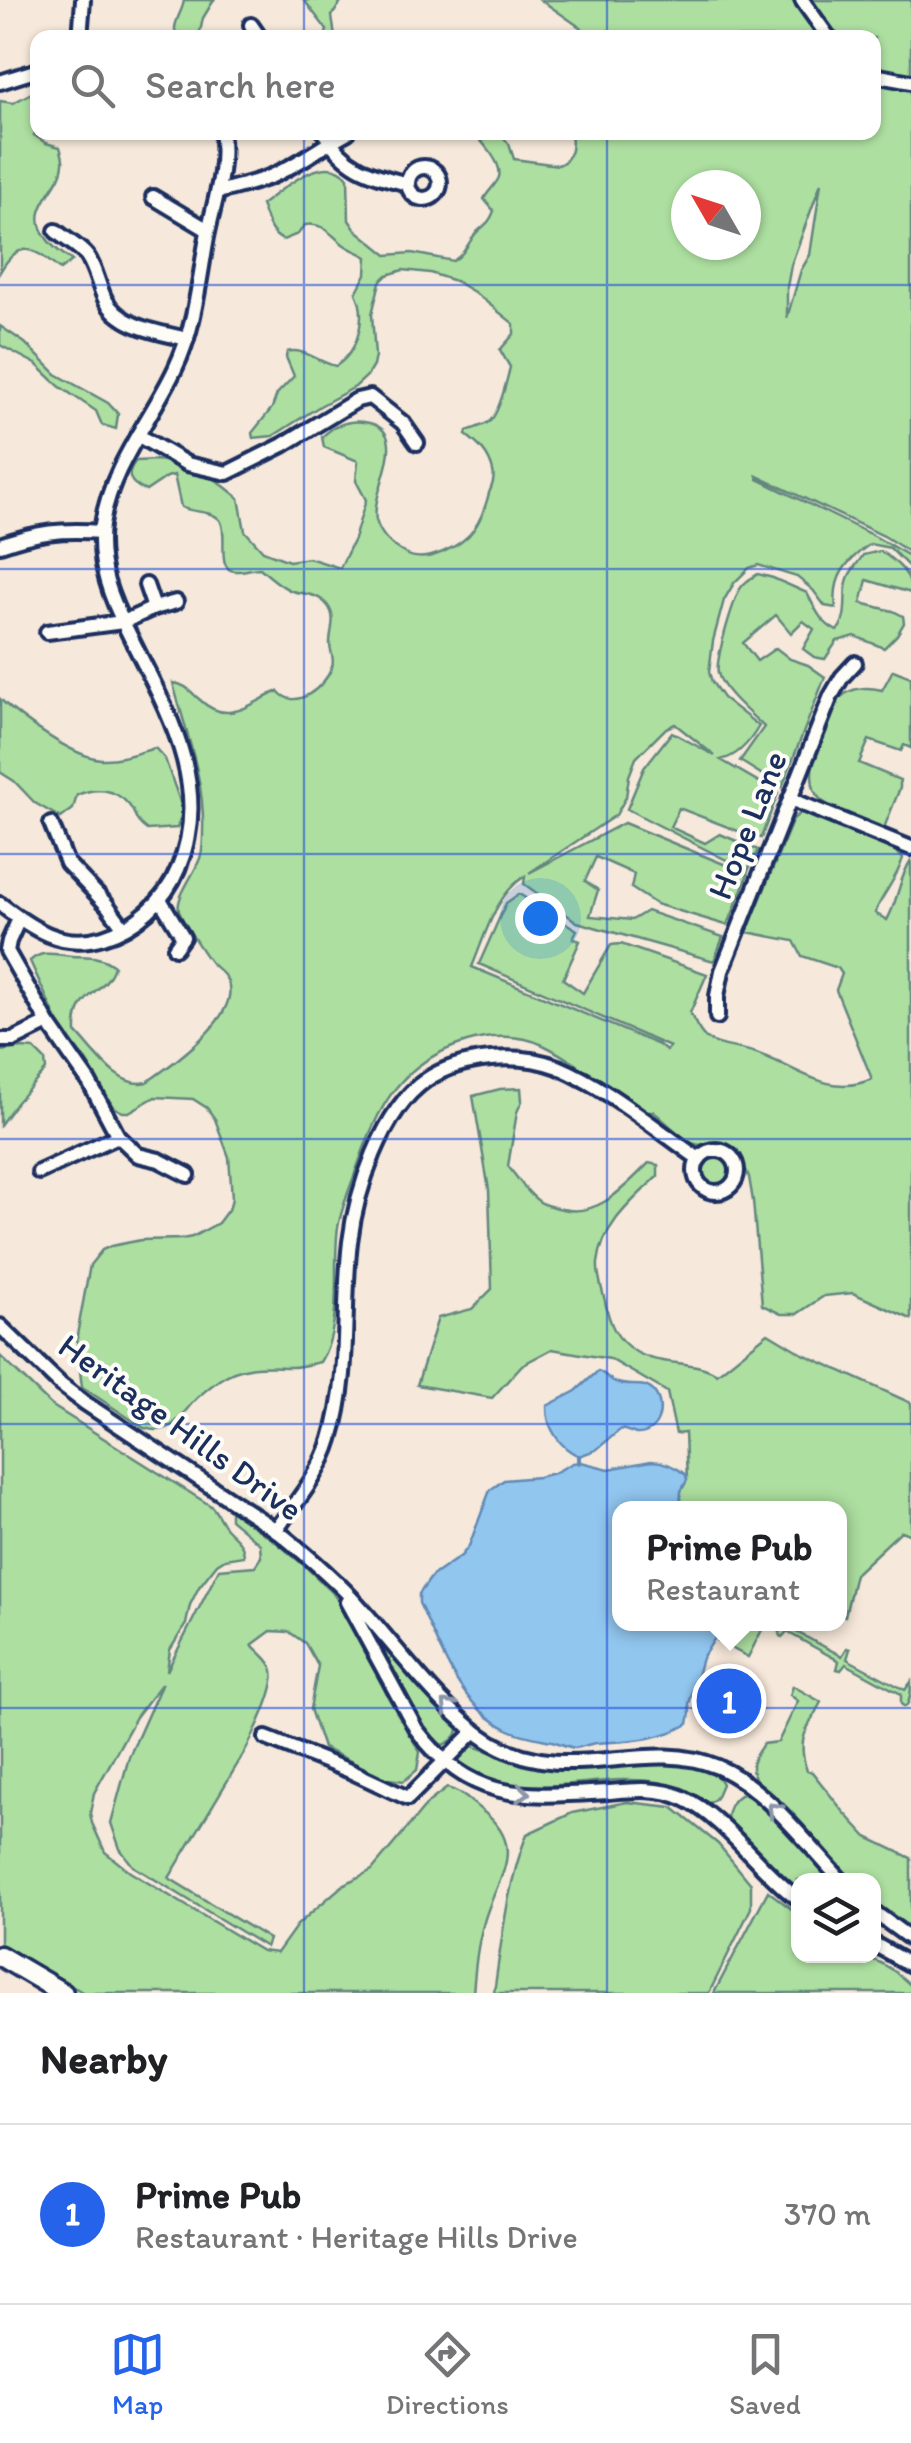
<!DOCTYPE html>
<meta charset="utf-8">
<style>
body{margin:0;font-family:Itim,sans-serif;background:#f2f2f2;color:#202124}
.controls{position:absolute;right:30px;bottom:30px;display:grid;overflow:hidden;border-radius:20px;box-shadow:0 2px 8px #0004}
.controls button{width:90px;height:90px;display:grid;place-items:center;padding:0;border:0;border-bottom:2px solid #e0e0e0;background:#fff;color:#202124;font:50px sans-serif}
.compass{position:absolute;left:671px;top:170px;width:90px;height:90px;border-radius:50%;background:#fff;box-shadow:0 2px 8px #0004;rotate:309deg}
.you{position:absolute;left:540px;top:918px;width:35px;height:35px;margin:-25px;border:8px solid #fff;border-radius:50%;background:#1a73e8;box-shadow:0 0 0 15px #1a73e833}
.badge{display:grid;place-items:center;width:65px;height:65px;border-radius:50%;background:#2563eb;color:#fff;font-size:32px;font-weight:700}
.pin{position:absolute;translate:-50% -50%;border:5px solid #fff;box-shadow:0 2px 10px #0006}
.popup{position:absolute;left:612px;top:1501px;width:235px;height:130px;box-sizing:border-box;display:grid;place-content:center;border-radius:20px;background:#fff;filter:drop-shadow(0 2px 8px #0005);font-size:32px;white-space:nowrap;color:#757577}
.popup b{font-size:38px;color:#202124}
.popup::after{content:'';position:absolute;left:50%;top:100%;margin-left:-20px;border:20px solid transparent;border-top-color:#fff}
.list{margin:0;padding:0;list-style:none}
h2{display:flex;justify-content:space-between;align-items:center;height:130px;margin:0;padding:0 40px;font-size:42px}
h2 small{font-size:32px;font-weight:400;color:#757577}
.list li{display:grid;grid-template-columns:65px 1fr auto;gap:30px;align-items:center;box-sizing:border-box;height:180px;padding:0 40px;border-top:2px solid #e0e0e0}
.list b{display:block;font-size:38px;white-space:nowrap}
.list p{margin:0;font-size:32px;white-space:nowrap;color:#757577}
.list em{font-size:32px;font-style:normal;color:#757577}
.icon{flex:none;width:55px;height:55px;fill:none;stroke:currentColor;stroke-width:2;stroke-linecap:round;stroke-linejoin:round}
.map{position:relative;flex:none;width:911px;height:1993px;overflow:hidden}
.search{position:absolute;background:#fff;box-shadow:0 2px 8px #0004;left:30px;right:30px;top:30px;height:110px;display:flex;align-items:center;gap:25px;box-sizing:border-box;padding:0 35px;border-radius:20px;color:#757577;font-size:38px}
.sheet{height:310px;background:#fff}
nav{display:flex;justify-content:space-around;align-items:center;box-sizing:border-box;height:140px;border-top:2px solid #e0e0e0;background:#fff;font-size:28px;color:#757577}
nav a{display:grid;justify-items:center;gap:5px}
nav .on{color:#2563eb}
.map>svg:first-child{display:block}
</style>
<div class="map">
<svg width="911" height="1993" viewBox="0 0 911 1993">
<rect width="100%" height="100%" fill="#f6e8da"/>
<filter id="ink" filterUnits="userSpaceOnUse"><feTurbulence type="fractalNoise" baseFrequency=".01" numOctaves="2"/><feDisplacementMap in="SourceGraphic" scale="20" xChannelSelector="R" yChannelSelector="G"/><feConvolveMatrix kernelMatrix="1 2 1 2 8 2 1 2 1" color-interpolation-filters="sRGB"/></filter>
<g filter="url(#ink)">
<g fill="#addfa0" stroke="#64877f" stroke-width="2.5" fill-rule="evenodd">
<path d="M 184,0 L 214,0 L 203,18 L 199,37 L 182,37 L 175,31 C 174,20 183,11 184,0 Z"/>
<polygon points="304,0 342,0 332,16 335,37 325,37 327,30"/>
<path d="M 541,0 L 911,0 L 911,553 L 884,536 L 757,476 L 758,479 L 876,537 L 911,557 L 911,569 L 890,548 L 870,544 C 846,561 832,577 836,608 L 825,606 L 813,590 L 797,577 L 758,565 L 749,568 L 734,583 L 724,600 L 713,641 L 709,672 L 712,682 L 723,698 L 759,726 C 750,742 738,756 721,760 L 778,793 L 761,838 L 751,836 L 679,808 L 670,827 L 705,843 L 720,834 L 758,850 L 748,871 L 627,809 L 644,768 L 672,732 L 715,756 L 675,724 L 666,728 L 636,758 L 629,776 L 626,797 L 616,815 L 529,873 L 624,823 L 748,874 L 730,920 L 726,925 L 656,904 L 631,888 L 634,874 L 596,857 L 585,881 L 598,890 L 590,916 L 632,920 L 647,911 L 723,937 L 714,961 L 577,922 L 524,884 L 525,876 C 495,895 485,936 472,967 L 659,1045 L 666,1051 L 670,1047 L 479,964 L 506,903 L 519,894 L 577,930 L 573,938 L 580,941 L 563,979 L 583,993 L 611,945 L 621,944 L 707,974 L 690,1013 C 695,1022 699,1033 707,1039 C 722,1048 737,1047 753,1052 C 793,1064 827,1099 872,1079 L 836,990 L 842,974 L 838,968 L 802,956 L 794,941 L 747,932 L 793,819 L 802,812 C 832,824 880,835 903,858 C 897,879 883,893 875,913 L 887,920 C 898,901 899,878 911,860 L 911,1319 L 853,1293 L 824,1296 L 797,1314 L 781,1314 L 762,1305 L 753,1201 L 749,1177 L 742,1160 L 729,1149 L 713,1142 L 699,1145 L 688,1142 L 653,1111 L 637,1111 C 609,1090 573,1059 543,1045 C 520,1034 490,1035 467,1042 C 400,1062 378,1106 357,1168 C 350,1188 342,1206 338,1227 C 332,1269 344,1325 320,1362 C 310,1364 298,1368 288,1367 C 263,1366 241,1365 219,1380 C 211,1386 202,1393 195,1400 C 178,1418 173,1436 144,1428 L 82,1387 L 78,1356 L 77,1335 L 90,1265 L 102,1250 L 111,1246 L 141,1240 L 182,1239 L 192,1237 L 218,1223 L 230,1207 L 232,1198 L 229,1157 L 215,1119 L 207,1108 L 193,1099 L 155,1097 L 129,1112 L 123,1112 L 113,1107 L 87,1062 L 60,1027 L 30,961 C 43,949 56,955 72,956 C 89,957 100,955 114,966 C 106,995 74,991 76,1032 C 94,1050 118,1090 147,1082 C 170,1066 244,1015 227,980 C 224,973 216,968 211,963 C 204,954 182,921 179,911 C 175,896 198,870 201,855 C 203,848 203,839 203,832 C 205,779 186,733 173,683 C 185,684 190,691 199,699 C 227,726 248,705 278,691 C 295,712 325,687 332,667 C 335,658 330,652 330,644 C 330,630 337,618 328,606 C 318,593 306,595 292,591 C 281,587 269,576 260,568 C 252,568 243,572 235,571 C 215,570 229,534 220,520 C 212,510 192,513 181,507 L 174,475 L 167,477 L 146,491 C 130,484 124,475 136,461 L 156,460 L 172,462 L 191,473 L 215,479 L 239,498 L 245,531 L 263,551 L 289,561 L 309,558 L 340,568 L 354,539 L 366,500 L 356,481 L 358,461 L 324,447 L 322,437 C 333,426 348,420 364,422 C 416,429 370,489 376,520 C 380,535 392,547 406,554 C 426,565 462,546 474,529 C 481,519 486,505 489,493 C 492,486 495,479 493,471 C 489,454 479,445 466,435 L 467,431 C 474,428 484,426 490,421 C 499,413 507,380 510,367 L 500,350 L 514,334 L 514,324 L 474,292 L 455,281 L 430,273 L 403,270 L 387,275 L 380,282 L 372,314 L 375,356 L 373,366 L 367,376 L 355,387 L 320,406 L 273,436 L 253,438 L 252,433 L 272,408 L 277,394 L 294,376 L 286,357 L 287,352 C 304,347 319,363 336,366 C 359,351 367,316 356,293 L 366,274 L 367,257 C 359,252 351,250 343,244 C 330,234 323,222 305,225 L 298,234 L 283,240 C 269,234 267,219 261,205 C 282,190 326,149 348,178 L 349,220 L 355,229 L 387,255 L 412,253 L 453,261 C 466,253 468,242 477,232 C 486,224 490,222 494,211 L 484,199 C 487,192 497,184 499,177 C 503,164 482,141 473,133 L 500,133 L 509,144 L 514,159 L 558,165 C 572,160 573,146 571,133 L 874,132 L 874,38 L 594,37 ZM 821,183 L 810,255 L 801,270 L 787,318 L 787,287 L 791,265 ZM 686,185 L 746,185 L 746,245 L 686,245 Z"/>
<path d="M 37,90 L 37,128 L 34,135 L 46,143 L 60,147 C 61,151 64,159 63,163 C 62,190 23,207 47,239 C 53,248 63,254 72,261 L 60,270 C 35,249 20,237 0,272 L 0,101 L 13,103 Z"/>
<polygon points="0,326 25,343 56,374 108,403 118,414 116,429 102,425 96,411 59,386 36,364 0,345"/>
<path d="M 880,551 C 897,562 911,573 911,593 L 867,580 L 861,603 L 893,611 L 903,616 L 904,623 L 897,635 L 884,648 L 855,636 L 837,641 L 825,659 L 814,657 L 803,649 L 814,629 L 803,621 L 791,633 L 776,615 L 743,643 L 757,661 L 776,648 L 790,659 L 808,665 L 825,677 L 782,787 L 740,761 L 764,727 C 751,714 722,691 718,673 C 715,660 733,602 740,589 C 744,582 751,578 758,574 L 773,578 L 807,593 C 816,610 820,622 837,631 C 851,614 841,593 849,576 C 852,569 859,562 863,555 Z"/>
<path d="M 893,670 L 911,677 L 911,748 L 904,745 L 901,751 L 869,740 L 859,763 L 900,780 L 900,788 L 884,828 C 866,821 833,812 820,799 C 799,780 824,707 845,694 C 857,686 870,687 882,690 Z"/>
<path d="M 0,699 C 20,718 73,757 101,759 C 119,760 137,753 155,748 L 165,759 L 183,810 L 177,828 L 147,830 C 132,819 138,816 129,805 C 115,788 95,787 77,795 L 73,809 L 61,818 L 35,803 L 14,781 L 0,772 Z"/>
<polygon points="23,1048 34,1049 45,1060 46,1070 17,1102 0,1125 0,1051"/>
<path d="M 521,1088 L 522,1101 L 517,1112 L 508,1166 C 517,1177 527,1194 540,1202 C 546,1206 555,1207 562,1209 C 599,1218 625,1186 649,1163 L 658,1165 L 658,1176 C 632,1201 602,1225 598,1263 C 597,1275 602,1289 605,1301 C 609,1323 616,1340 636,1352 C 661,1367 693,1359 717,1374 L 768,1333 L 803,1354 L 911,1403 L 911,1535 L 901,1531 L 855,1574 L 845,1616 L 839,1613 L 839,1508 L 680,1508 L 681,1491 L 687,1480 L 685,1433 L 676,1434 L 667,1392 L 610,1359 L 552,1349 L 522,1365 L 492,1398 L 417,1385 L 438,1318 L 472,1309 L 492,1289 L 489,1190 L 473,1096 L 500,1089 Z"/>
<circle cx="716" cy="1169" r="15"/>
<path d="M 0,1356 L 51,1405 L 211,1506 C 218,1513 220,1521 226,1528 C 235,1538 243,1541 244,1556 L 225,1559 L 217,1564 L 199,1587 L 190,1605 L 186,1624 L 170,1650 L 167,1671 L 219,1569 L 255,1566 L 261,1557 L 260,1544 L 230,1519 L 230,1510 L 276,1542 L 306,1567 L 332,1592 L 352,1621 L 388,1697 L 420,1752 L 417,1770 L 404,1781 L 388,1779 L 323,1748 L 310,1709 L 318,1666 L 305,1643 L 289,1632 L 271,1631 L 252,1645 C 259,1652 272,1662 273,1671 C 277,1688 254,1734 246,1750 L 169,1878 L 269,1939 L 266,1947 L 133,1866 L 120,1849 L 111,1823 L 129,1757 L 162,1683 L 136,1717 L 94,1793 L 90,1813 L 92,1823 L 105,1852 L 130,1872 L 262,1951 L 277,1953 L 297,1925 L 343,1885 L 372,1870 L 429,1802 L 447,1788 C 460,1791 469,1800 480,1809 C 531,1848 496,1877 484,1922 C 477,1945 475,1969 473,1993 L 84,1993 L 0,1943 Z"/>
<polygon points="724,1624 765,1624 748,1657 718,1641"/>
<path d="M 784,1624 L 790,1624 L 789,1628 L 842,1656 L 847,1648 L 850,1649 L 847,1659 L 905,1690 L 911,1682 C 911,1690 911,1702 905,1707 L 901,1704 L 901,1694 L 846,1664 L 841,1670 L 837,1669 L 839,1661 L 787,1632 L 782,1637 L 780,1636 L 779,1633 Z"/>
<path d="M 382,1640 L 457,1724 C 461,1735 452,1741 443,1745 C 418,1736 391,1672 378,1647 L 377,1641 Z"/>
<path d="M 793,1686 L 821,1702 C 807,1730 796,1738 807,1771 L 812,1772 L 843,1811 L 867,1837 L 911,1858 L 911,1930 L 874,1902 L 874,1880 L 851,1880 C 828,1857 807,1832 785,1809 C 775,1798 757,1788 753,1773 C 749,1763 757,1753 763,1744 L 778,1742 L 798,1701 L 790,1695 Z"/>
<path d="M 469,1745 C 493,1752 519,1764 544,1767 C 580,1772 707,1747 722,1784 L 716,1798 L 708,1804 C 693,1796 675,1786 658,1782 C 596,1771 511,1809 459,1762 L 460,1754 Z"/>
<path d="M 742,1794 C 768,1801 812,1859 831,1880 L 798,1880 L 798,1890 L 774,1869 L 728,1821 C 725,1811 733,1798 742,1794 Z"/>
<path d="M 627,1802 L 672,1807 L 718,1844 L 751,1884 L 751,1908 L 709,1993 L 494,1993 C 502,1939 507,1885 527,1834 L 572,1813 Z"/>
<path d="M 768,1891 L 798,1914 L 798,1956 C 848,1956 873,1947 911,1986 L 911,1993 L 714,1993 Z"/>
</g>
<g fill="#91c6ef" stroke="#628ab5" stroke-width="2.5">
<path d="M 598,1371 C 606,1374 610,1381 618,1383 C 630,1388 645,1380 655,1393 C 666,1409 658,1435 636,1434 C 633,1433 625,1430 621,1429 L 596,1450 L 579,1456 C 560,1448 546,1427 547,1406 L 576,1391 Z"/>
<path d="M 651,1461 C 665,1461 675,1466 686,1475 L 687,1480 L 681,1491 L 680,1508 L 619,1508 L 619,1624 L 724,1624 L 702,1658 L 689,1704 L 690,1713 L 688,1724 C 661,1740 628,1741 597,1743 C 590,1743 581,1748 575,1748 C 568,1747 559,1743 552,1741 C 537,1738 521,1736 507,1729 C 458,1705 441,1649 419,1603 L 419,1594 L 432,1576 L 461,1556 L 469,1546 L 490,1490 L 504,1480 L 538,1477 L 554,1473 L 573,1463 L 581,1462 L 609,1469 Z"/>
</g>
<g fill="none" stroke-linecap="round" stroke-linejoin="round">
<polyline stroke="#628ab5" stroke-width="4" points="579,1463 579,1456"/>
<g stroke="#1b2f5e" stroke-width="20">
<g id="street">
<polyline points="802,0 829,38"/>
<polyline points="251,25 260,38"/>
<polyline points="80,38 83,0"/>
<polyline points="874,75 911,82"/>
<polyline points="0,82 38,70"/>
<path d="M 324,132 C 346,169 370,174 408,184"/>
<circle cx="424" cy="183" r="16"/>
<path d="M 218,192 C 236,187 255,183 272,176 C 299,164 322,146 348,132"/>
<polyline points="153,197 208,230"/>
<path d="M 56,231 C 65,239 80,247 87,256 C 96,269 98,285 105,299 C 120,328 159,332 187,339"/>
<polyline points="139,436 187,464 227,473 283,445 357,400 370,397 403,423 417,443"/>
<path d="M 0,545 C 37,532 62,529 101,532"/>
<polyline points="146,585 154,608"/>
<polyline points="47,632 123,622 154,608 176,602"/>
<polyline points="790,799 911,848"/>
<polyline points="51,824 67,863 107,905 124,928"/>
<polyline points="161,901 183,937 175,948"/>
<path d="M 0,904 C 32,928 61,950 103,937 C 136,927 165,901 178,869 C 214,786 165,707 129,634 C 111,599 97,565 102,525 C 110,467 151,420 175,369 C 195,328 199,281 207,237 C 214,202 227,168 221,132"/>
<polyline points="19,919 9,941 7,951 48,1023 89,1082 118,1136 138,1155 159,1160 188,1175"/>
<polyline points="717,1017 717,996 722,971 831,696 842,677 855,663"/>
<polyline points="0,1040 13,1040 48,1023"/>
<circle cx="716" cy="1171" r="21"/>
<polyline points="39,1172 118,1136"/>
<path d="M 0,1326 L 61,1385 L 85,1403 L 276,1530 C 306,1554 336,1579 361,1608 C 397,1648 448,1718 494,1744 C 571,1787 645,1736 718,1767 C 766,1788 806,1843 841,1880"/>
<path d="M 276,1530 C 296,1502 321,1473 331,1439 C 351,1373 342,1309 350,1242 C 356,1192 382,1110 426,1080 C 445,1067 468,1061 491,1059 C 513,1057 537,1059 558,1067 C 606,1087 656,1129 699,1159"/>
<path d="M 347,1602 L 416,1729 C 471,1803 523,1797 608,1792 C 633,1790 660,1787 683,1798 C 726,1818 759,1871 798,1899"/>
<polyline points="266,1738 350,1771 408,1798 475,1731"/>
<polyline points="874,1912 911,1939"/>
<polyline points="874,1944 911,1965"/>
</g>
</g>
<g stroke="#1b2f5e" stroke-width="25">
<polyline id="secondary" points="0,1956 63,1993"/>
</g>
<use href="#street" stroke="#fdfcf7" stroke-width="12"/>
<use href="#secondary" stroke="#fdfcf7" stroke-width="18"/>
</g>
<defs><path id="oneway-chevron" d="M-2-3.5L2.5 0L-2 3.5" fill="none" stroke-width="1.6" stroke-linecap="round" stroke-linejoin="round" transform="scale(2.5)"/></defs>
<g stroke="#8c96aa">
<use href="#oneway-chevron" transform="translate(448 1706) rotate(-134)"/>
<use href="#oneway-chevron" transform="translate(523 1793) rotate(5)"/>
<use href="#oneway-chevron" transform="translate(774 1809) rotate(-134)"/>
</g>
</g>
<path fill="none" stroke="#1d4ed8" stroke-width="2.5" stroke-opacity="0.55" d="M 304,0 L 304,38M 607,0 L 607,38M 304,132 L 304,1993M 607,132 L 607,1993M 0,285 L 911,285M 0,569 L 911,569M 0,854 L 911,854M 0,1139 L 911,1139M 0,1424 L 911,1424M 0,1708 L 911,1708"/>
<g text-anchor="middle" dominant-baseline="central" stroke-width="8" stroke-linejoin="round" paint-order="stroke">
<g font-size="35" fill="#1b2f5e" stroke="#fdfcf7">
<text transform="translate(747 825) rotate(-68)">Hope Lane</text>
<text transform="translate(181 1427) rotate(36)">Heritage Hills Drive</text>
</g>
</g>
</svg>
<div class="controls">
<button><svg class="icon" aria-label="layers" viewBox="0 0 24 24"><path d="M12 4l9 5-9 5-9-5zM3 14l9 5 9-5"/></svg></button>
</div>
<svg class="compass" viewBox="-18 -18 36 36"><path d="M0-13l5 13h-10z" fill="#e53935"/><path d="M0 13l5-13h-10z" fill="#757577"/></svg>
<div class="you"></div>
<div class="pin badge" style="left:729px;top:1701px">1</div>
<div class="popup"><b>Prime Pub</b>Restaurant</div>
<div class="search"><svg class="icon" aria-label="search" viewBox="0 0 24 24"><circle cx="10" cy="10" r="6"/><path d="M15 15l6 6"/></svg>Search here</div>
</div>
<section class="sheet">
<h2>Nearby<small></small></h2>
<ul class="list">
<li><span class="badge">1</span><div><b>Prime Pub</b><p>Restaurant · Heritage Hills Drive</p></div><em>370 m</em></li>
</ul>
</section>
<nav>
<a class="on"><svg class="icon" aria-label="map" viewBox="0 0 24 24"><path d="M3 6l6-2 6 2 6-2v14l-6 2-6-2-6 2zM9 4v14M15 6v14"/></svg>Map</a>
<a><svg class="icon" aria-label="directions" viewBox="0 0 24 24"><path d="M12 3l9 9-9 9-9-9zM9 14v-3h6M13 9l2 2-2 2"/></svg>Directions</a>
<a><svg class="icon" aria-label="saved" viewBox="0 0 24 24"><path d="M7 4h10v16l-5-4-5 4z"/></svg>Saved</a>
</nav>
